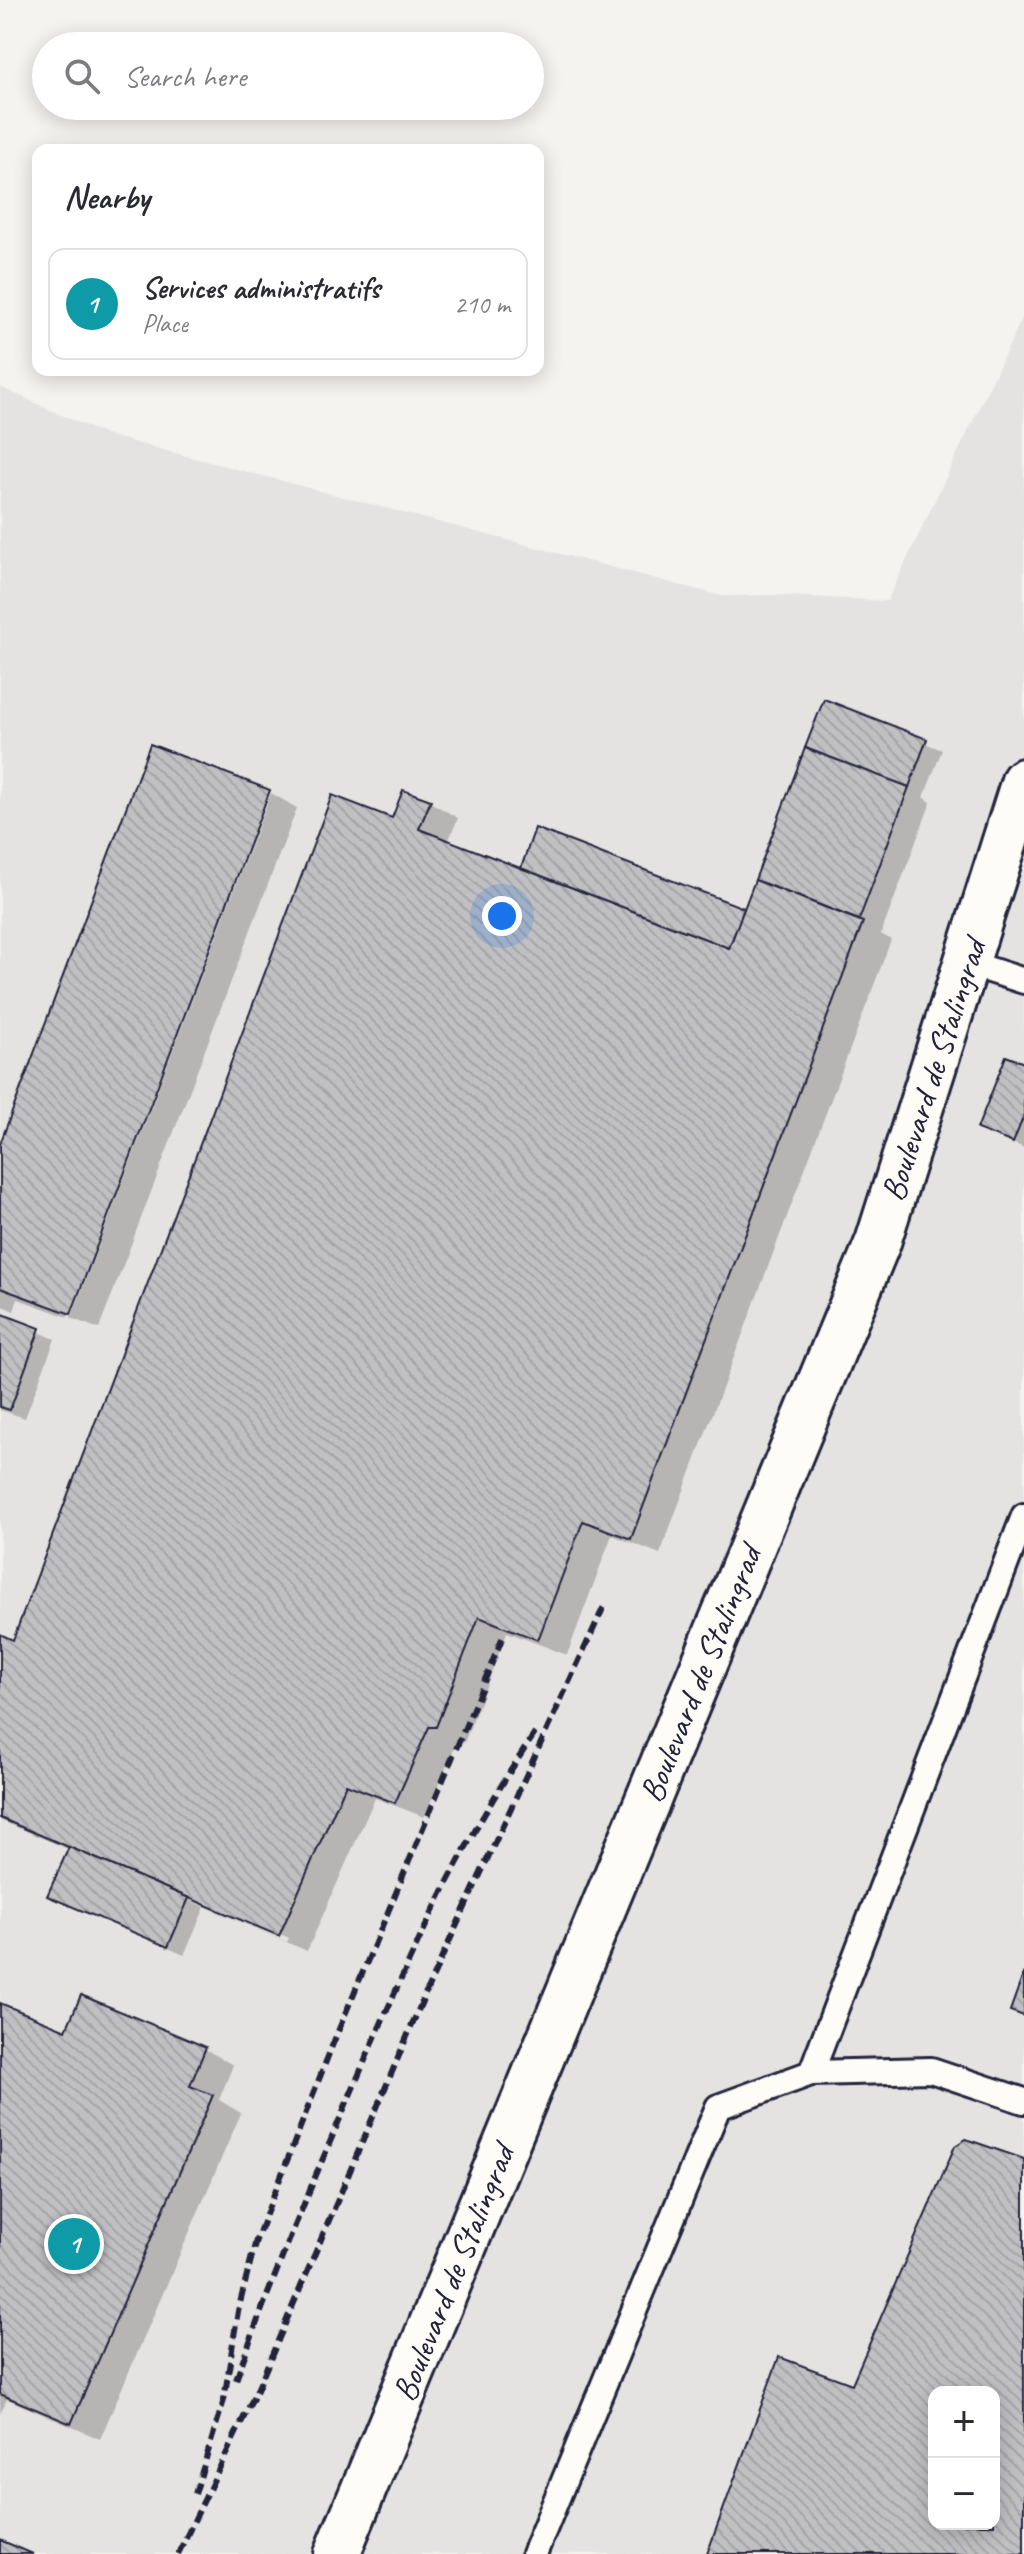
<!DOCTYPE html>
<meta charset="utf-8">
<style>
body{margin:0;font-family:Caveat,sans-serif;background:#f2f2f3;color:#2b2b33}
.controls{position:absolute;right:24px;bottom:24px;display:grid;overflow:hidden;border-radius:16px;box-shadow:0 4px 20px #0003}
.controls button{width:72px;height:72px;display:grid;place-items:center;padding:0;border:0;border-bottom:2px solid #e1e1e2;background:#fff;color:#2b2b33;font:40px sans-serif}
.you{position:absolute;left:502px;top:916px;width:28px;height:28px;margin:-20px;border:6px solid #fff;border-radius:50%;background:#1a73e8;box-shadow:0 0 0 12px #1a73e833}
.badge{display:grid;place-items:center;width:52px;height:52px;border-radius:50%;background:#ea580c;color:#fff;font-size:26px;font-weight:700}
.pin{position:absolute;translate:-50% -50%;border:4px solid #fff;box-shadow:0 2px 8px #0006}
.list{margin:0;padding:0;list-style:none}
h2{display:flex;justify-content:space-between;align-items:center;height:104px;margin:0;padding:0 32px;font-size:34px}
h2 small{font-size:26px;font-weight:400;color:#7c7c81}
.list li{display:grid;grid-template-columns:52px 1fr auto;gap:24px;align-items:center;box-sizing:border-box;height:112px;margin:0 16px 16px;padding:0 16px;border:2px solid #e1e1e2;border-radius:16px}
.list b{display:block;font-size:30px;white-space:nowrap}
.list p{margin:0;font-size:26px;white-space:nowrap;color:#7c7c81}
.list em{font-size:26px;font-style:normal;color:#7c7c81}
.icon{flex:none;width:44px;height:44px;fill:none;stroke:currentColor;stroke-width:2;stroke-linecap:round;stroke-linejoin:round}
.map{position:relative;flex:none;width:1024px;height:2554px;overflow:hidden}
.search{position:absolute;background:#fff;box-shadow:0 4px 20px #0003;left:32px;top:32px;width:512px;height:88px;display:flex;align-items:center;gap:20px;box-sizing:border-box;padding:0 28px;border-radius:44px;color:#7c7c81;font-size:30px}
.panel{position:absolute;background:#fff;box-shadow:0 4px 20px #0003;left:32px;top:144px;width:512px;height:232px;border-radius:16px}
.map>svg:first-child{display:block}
</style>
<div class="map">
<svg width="1024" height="2554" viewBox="0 0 1024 2554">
<defs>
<pattern id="building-back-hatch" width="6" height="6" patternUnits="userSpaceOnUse" patternTransform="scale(2)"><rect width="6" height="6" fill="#c0bfc2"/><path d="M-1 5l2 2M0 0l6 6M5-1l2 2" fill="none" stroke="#a5a4a8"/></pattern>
</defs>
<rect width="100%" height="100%" fill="#f4f3ef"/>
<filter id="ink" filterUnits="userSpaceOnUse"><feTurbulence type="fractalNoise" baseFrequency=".0125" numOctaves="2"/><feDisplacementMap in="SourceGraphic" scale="16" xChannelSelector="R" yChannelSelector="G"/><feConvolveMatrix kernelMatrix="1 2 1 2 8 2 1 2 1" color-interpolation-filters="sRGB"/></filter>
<g filter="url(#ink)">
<path fill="#e4e3e2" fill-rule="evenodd" d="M 1024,314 L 1024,2554 L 0,2554 L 0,387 L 106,435 L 722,596 L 773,595 L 887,601 ZM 934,2392 L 994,2392 L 994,2524 L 934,2524 Z"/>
<g fill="#0003" fill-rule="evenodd">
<path d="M 825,702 L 942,750 L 924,797 L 931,802 L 881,934 L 891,940 L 660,1554 L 612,1535 L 567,1655 L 507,1632 L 464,1743 L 457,1742 L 424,1817 L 375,1798 L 307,1951 L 205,1907 L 184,1955 L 49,1895 L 70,1850 L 0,1820 L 0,1636 L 14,1642 L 393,821 L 430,802 L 458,818 L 448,842 L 530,874 L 536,831 L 746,910 ZM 181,1892 L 289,1938 L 287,1942 L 189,1900 Z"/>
<polygon points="151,746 269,792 297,808 99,1329 71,1318 271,793 266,793 68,1317 18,1299 14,1311 0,1305 0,1150"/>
<polygon points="1024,1065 1024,1148 980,1128"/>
<polygon points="0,1315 55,1339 25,1418 0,1410"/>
<polygon points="0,2005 67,2033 205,2049 233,2065 219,2100 241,2113 100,2439 7,2399 0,2414"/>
</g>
<g fill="url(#building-back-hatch)" stroke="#22223b" stroke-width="2" fill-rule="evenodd">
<polygon points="824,699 927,739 909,787 805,748"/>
<polygon points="150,744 270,790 71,1314 0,1288 0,1144"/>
<polygon points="805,748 909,787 859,920 755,880"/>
<polygon points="403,790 431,800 419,829 729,948 755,880 863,922 631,1539 583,1521 538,1640 479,1617 436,1727 429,1727 395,1803 346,1784 279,1936 0,1818 0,1634 13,1640 332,795 392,818"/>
<polygon points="535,828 744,908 729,948 521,868"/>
<polygon points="1006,1056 1024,1063 1024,1115 1013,1143 977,1129"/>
<polygon points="0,1313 40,1328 10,1410 0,1407"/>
<polygon points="69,1847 189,1898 168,1947 47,1896"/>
<polygon points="1024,1972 1024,2016 1010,2011"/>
<polygon points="81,1995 206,2047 190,2086 213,2095 71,2424 0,2394 0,2003 66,2030"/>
<path d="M 966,2139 L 1024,2159 L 1024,2554 L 707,2554 L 779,2357 L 852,2384 L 955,2146 ZM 934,2392 L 994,2392 L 994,2524 L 934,2524 Z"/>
<polygon points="0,2540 33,2554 0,2554"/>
</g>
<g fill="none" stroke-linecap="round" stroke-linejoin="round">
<g stroke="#22223b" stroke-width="30">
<g id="service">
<polyline points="968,963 1024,981"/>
<polyline points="811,2073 1024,1516"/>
<polyline points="534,2554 718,2107 811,2073 931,2070 1024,2101"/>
</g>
</g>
<g stroke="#22223b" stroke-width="50">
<polyline id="secondary" points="337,2554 878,1242 1024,781"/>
</g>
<use href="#service" stroke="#fdfcf7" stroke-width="24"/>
<use href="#secondary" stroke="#fdfcf7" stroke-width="44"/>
<g stroke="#22223b" stroke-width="6" stroke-dasharray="12 6" stroke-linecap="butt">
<path d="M 236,2380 C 273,2275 316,2174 360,2072 C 412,1952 464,1836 538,1729"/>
<polyline points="195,2494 224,2400 238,2311 256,2240 334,2041 504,1634"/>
<polyline points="178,2554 257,2390 426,1992 606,1602"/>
</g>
</g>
</g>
<g text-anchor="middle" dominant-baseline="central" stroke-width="8" stroke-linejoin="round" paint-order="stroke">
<g font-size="34" fill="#22223b" stroke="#fdfcf7">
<text transform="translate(933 1070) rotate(-72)">Boulevard de Stalingrad</text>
<text transform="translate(700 1674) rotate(-68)">Boulevard de Stalingrad</text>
<text transform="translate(453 2273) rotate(-68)">Boulevard de Stalingrad</text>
</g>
</g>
</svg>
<div class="controls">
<button>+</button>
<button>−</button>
</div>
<div class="you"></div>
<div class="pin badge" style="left:74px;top:2244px;background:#0f9aa8">1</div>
<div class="search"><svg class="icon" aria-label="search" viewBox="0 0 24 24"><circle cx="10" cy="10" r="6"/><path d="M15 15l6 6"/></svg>Search here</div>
<section class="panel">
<h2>Nearby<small></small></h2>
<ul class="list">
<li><span class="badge" style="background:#0f9aa8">1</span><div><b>Services administratifs</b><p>Place</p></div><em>210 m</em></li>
</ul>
</section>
</div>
